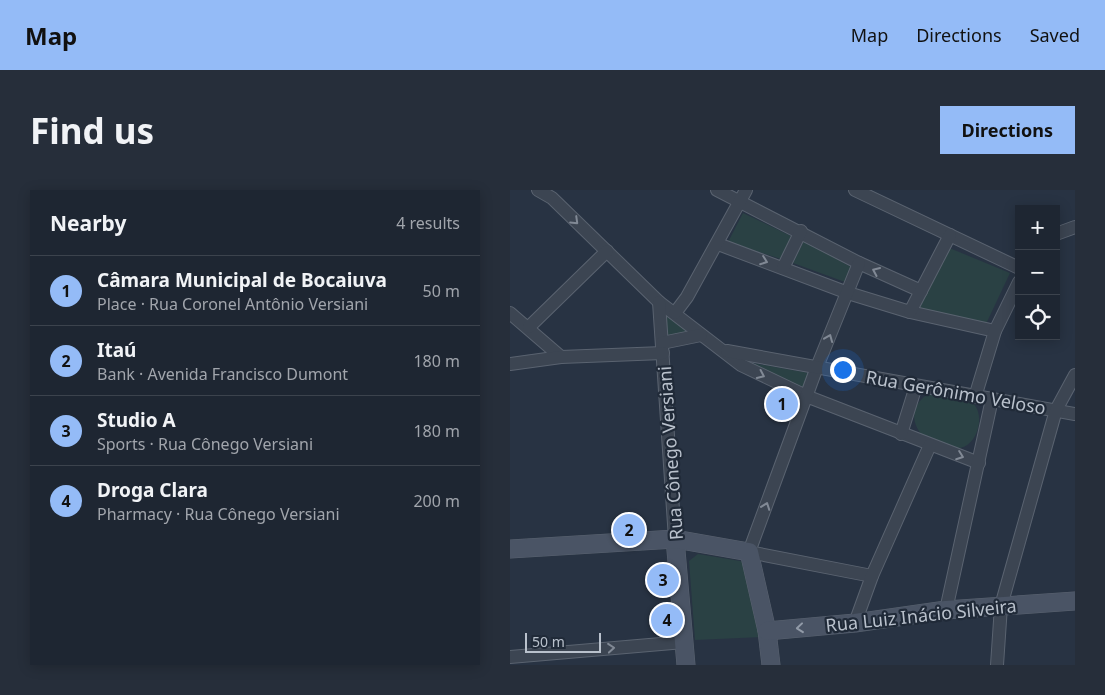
<!DOCTYPE html>
<meta charset="utf-8">
<style>
body{margin:0;font-family:"Noto Sans",sans-serif;background:#262e3a;color:#f1f3f6}
.controls{position:absolute;right:15px;top:15px;display:grid;overflow:hidden;border-radius:0px;box-shadow:0 2px 12px #0003}
.controls button{width:45px;height:45px;display:grid;place-items:center;padding:0;border:0;border-bottom:1px solid #3c434d;background:#1e2632;color:#f1f3f6;font:25px sans-serif}
.scale{position:absolute;left:15px;bottom:12px;width:76px;box-sizing:border-box;padding-left:5px;border:2px solid #b9c1cc;border-top:0;font-size:14px;line-height:18px;white-space:nowrap;color:#b9c1cc;-webkit-text-stroke:4px #202a38;paint-order:stroke}
.you{position:absolute;left:332px;top:179px;width:18px;height:18px;margin:-12px;border:4px solid #fff;border-radius:50%;background:#1a73e8;box-shadow:0 0 0 8px #1a73e833}
.badge{display:grid;place-items:center;width:32px;height:32px;border-radius:50%;background:#94bbf7;color:#111;font-size:16px;font-weight:700}
.pin{position:absolute;translate:-50% -50%;border:2px solid #fff;box-shadow:0 1px 5px #0006}
.list{margin:0;padding:0;list-style:none}
h2{display:flex;justify-content:space-between;align-items:center;height:65px;margin:0;padding:0 20px;font-size:21px}
h2 small{font-size:16px;font-weight:400;color:#a1a5ac}
.list li{display:grid;grid-template-columns:32px 1fr auto;gap:15px;align-items:center;box-sizing:border-box;height:70px;padding:0 20px;border-top:1px solid #3c434d}
.list b{display:block;font-size:19px;white-space:nowrap}
.list p{margin:0;font-size:16px;white-space:nowrap;color:#a1a5ac}
.list em{font-size:16px;font-style:normal;color:#a1a5ac}
.icon{flex:none;width:28px;height:28px;fill:none;stroke:currentColor;stroke-width:2;stroke-linecap:round;stroke-linejoin:round}
.map{position:relative;flex:none;width:565px;height:475px;overflow:hidden;border-radius:0px}
header{display:flex;align-items:center;gap:30px;box-sizing:border-box;height:70px;padding:0 25px;background:#94bbf7;color:#111}
header strong{font-size:24px}
nav{display:flex;gap:28px;margin-inline-start:auto;font-size:18px}
.intro{display:flex;align-items:center;justify-content:space-between;box-sizing:border-box;height:120px;padding:0 30px}
h1{margin:0;font-size:35px}
.button{padding:12px 22px;border-radius:0px;background:#94bbf7;color:#111;font-size:18px;font-weight:700}
main{display:flex;gap:30px;padding:0 30px}
aside{flex:1;background:#1e2632;border-radius:0px;box-shadow:0 2px 12px #0003}
.map>svg:first-child{display:block}
</style>
<header>
<strong>Map</strong>
<nav><a>Map</a><a>Directions</a><a>Saved</a></nav>
</header>
<div class="intro"><h1>Find us</h1><a class="button">Directions</a></div>
<main>
<aside>
<h2>Nearby<small>4 results</small></h2>
<ul class="list">
<li><span class="badge">1</span><div><b>Câmara Municipal de Bocaiuva</b><p>Place · Rua Coronel Antônio Versiani</p></div><em>50 m</em></li>
<li><span class="badge">2</span><div><b>Itaú</b><p>Bank · Avenida Francisco Dumont</p></div><em>180 m</em></li>
<li><span class="badge">3</span><div><b>Studio A</b><p>Sports · Rua Cônego Versiani</p></div><em>180 m</em></li>
<li><span class="badge">4</span><div><b>Droga Clara</b><p>Pharmacy · Rua Cônego Versiani</p></div><em>200 m</em></li>
</ul>
</aside>
<div class="map">
<svg width="565" height="475" viewBox="0 0 565 475">
<rect width="100%" height="100%" fill="#283343"/>
<g fill="#2a4144">
<polygon points="233,23 281,46 271,69 218,52"/>
<polygon points="294,51 341,77 335,92 283,73"/>
<polygon points="437,57 500,83 476,134 410,118"/>
<polygon points="154,122 181,143 156,147"/>
<polygon points="236,172 299,183 293,198"/>
<path d="M 420,203 C 431,205 447,205 458,210 C 479,219 468,261 445,258 C 435,257 423,249 413,246 C 399,231 402,213 420,203 Z"/>
<polygon points="188,364 236,372 252,447 185,450 179,371"/>
</g>
<g fill="none" stroke-linecap="round" stroke-linejoin="round">
<g stroke="#5a6370" stroke-width="14">
<g id="street">
<polyline points="28,0 42,8 149,112 231,175 296,206 469,273"/>
<polyline points="207,0 349,73 411,101"/>
<polyline points="345,0 509,78"/>
<polyline points="546,44 565,37"/>
<polyline points="208,54 338,103 400,122 485,141"/>
<polyline points="349,73 307,177 239,362 362,386"/>
<polyline points="273,78 291,41"/>
<polyline points="149,112 165,349"/>
<polyline points="400,122 440,45"/>
<polyline points="0,123 51,167"/>
<polyline points="165,123 177,107 236,0"/>
<polyline points="19,137 97,61"/>
<polyline points="152,153 191,145"/>
<polyline points="217,161 565,224"/>
<polyline points="0,174 51,167 153,163"/>
<polyline points="465,207 485,141 509,92"/>
<polyline points="391,244 406,196"/>
<polyline points="436,420 482,209"/>
<polyline points="345,433 362,386 420,255"/>
<polyline points="0,467 174,452"/>
<polyline points="487,475 491,416 546,220 565,185"/>
</g>
</g>
<g stroke="#5a6370" stroke-width="19">
<g id="secondary">
<polyline points="165,349 176,475"/>
<polyline points="0,359 165,349 239,362 257,441 261,475"/>
<polyline points="257,441 345,433 436,420 565,411"/>
</g>
</g>
<use href="#street" stroke="#3c4552" stroke-width="12"/>
<use href="#secondary" stroke="#4a5465" stroke-width="18"/>
</g>
<defs><path id="oneway-chevron" d="M-2-3.5L2.5 0L-2 3.5" fill="none" stroke-width="1.6" stroke-linecap="round" stroke-linejoin="round" transform="scale(1.25)"/></defs>
<g stroke="#818995">
<use href="#oneway-chevron" transform="translate(65 31) rotate(44)"/>
<use href="#oneway-chevron" transform="translate(254 71) rotate(20)"/>
<use href="#oneway-chevron" transform="translate(366 81) rotate(-156)"/>
<use href="#oneway-chevron" transform="translate(319 148) rotate(-68)"/>
<use href="#oneway-chevron" transform="translate(251 185) rotate(25)"/>
<use href="#oneway-chevron" transform="translate(450 266) rotate(20)"/>
<use href="#oneway-chevron" transform="translate(256 316) rotate(-70)"/>
<use href="#oneway-chevron" transform="translate(101 458) rotate(-5)"/>
</g>
<use stroke="#929ba8" href="#oneway-chevron" transform="translate(290 438) rotate(174)"/>
<g text-anchor="middle" dominant-baseline="central" stroke-width="4.5" stroke-linejoin="round" paint-order="stroke">
<g font-size="18" fill="#b9c1cc" stroke="#202a38">
<text transform="translate(446 202) rotate(10)">Rua Gerônimo Veloso</text>
<text transform="translate(160 263) rotate(-94)">Rua Cônego Versiani</text>
<text transform="translate(411 425) rotate(-6)">Rua Luiz Inácio Silveira</text>
</g>
</g>
</svg>
<div class="controls">
<button>+</button>
<button>−</button>
<button><svg class="icon" aria-label="locate" viewBox="0 0 24 24"><circle cx="12" cy="12" r="6"/><path d="M12 2v4M12 18v4M2 12h4M18 12h4"/></svg></button>
</div>
<div class="scale">50 m</div>
<div class="you"></div>
<div class="pin badge" style="left:272px;top:214px">1</div>
<div class="pin badge" style="left:119px;top:340px">2</div>
<div class="pin badge" style="left:153px;top:390px">3</div>
<div class="pin badge" style="left:157px;top:430px">4</div>
</div>
</main>
